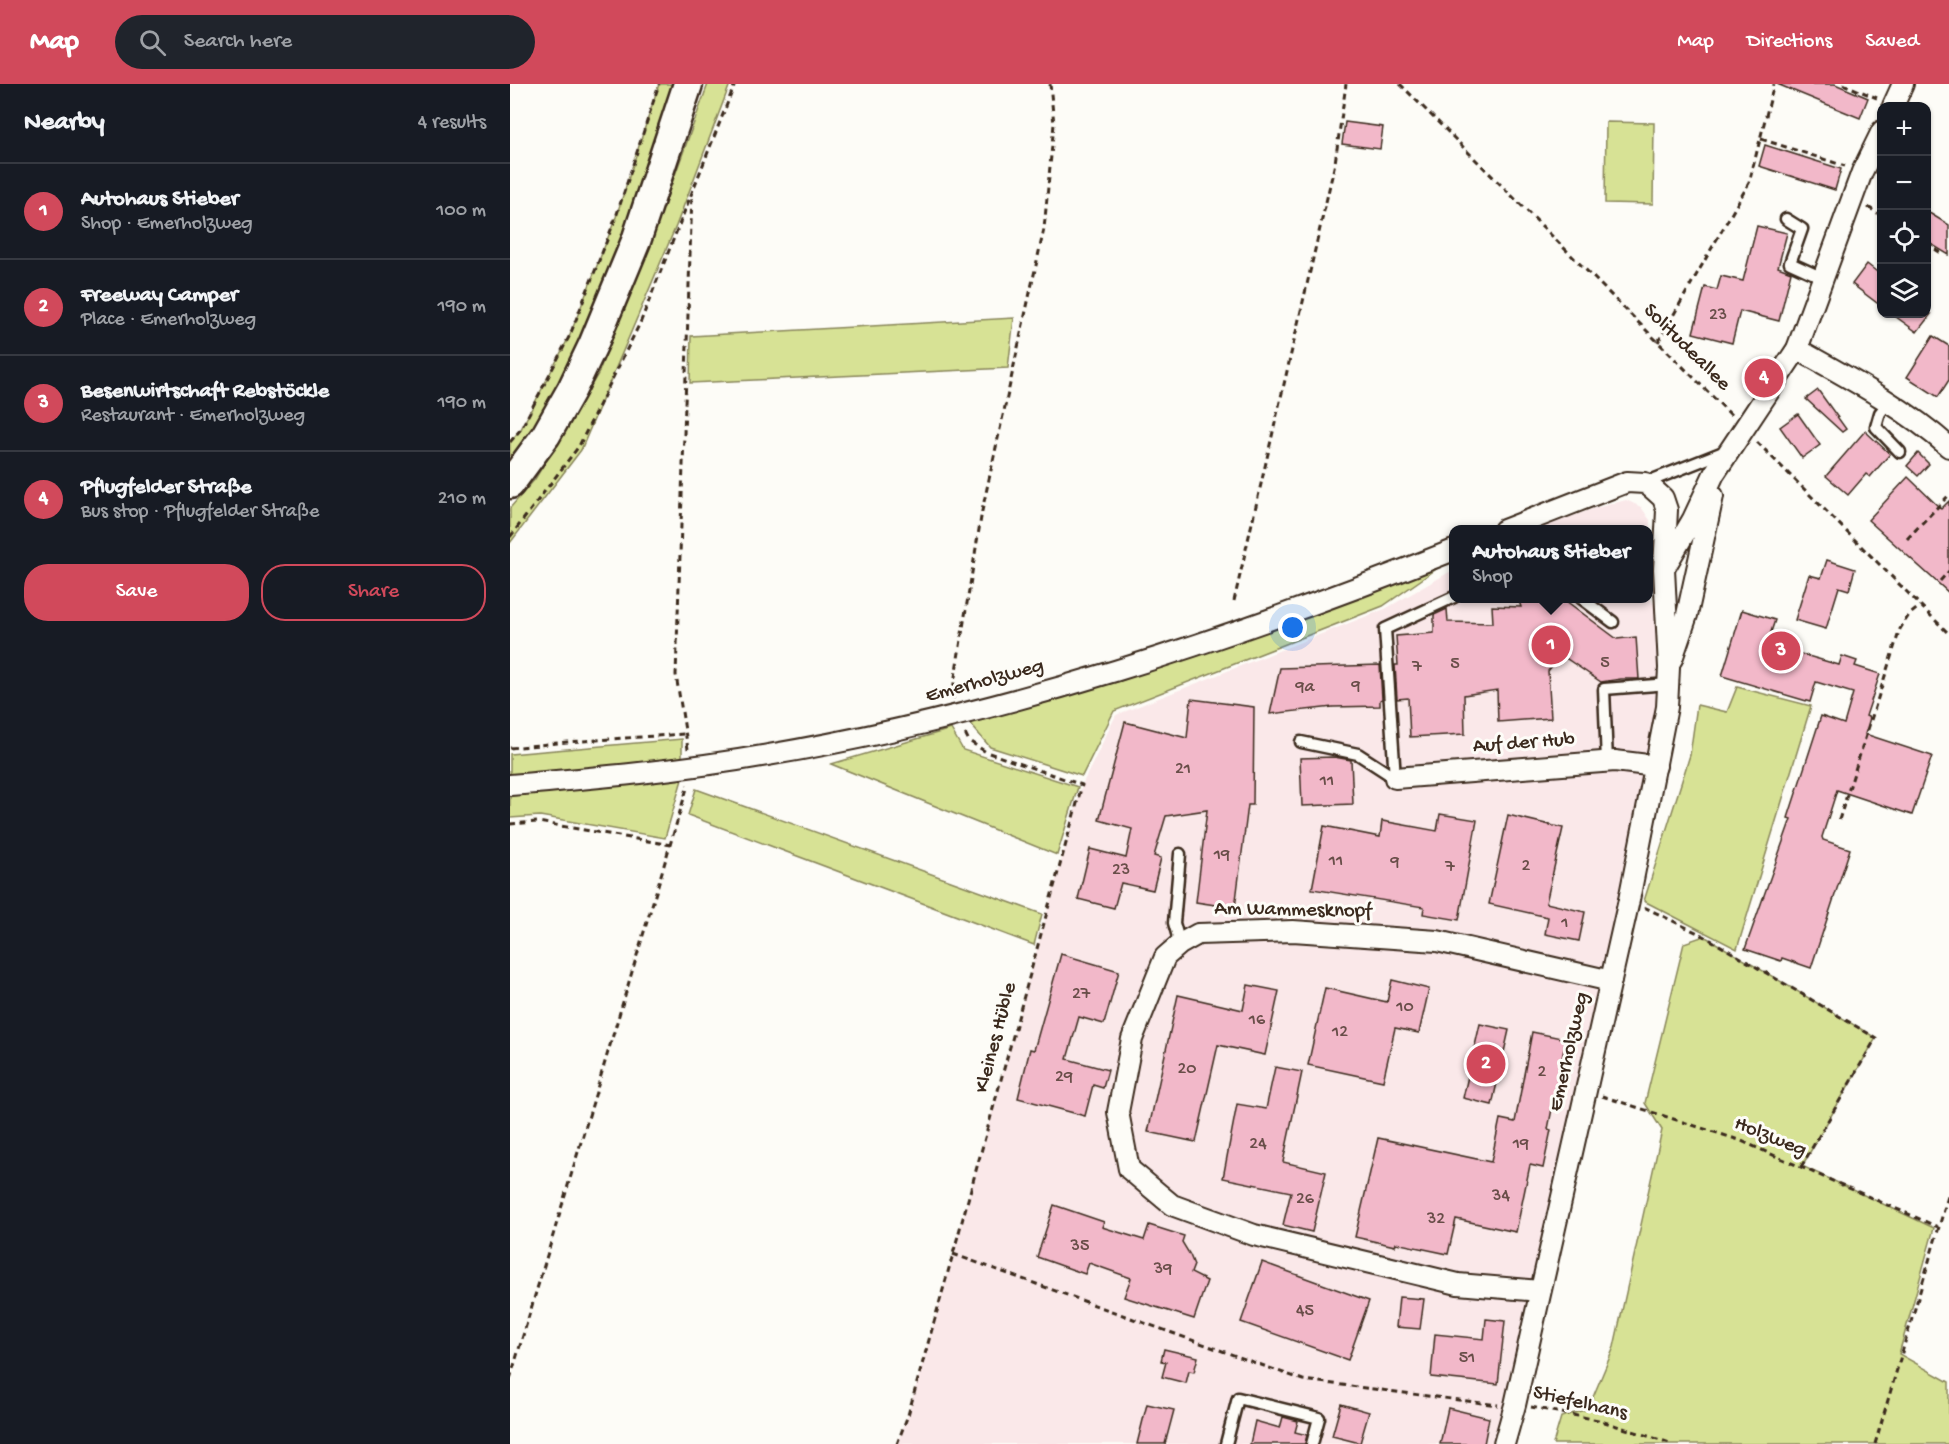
<!DOCTYPE html>
<meta charset="utf-8">
<style>
body{margin:0;font-family:"Gochi Hand",sans-serif;background:#20242c;color:#f1f3f6}
.controls{position:absolute;right:18px;top:18px;display:grid;overflow:hidden;border-radius:12px;box-shadow:0 2px 4px #0004}
.controls button{width:54px;height:54px;display:grid;place-items:center;padding:0;border:0;border-bottom:2px solid #363941;background:#171b24;color:#f1f3f6;font:30px sans-serif}
.you{position:absolute;left:783px;top:544px;width:21px;height:21px;margin:-15px;border:4px solid #fff;border-radius:50%;background:#1a73e8;box-shadow:0 0 0 9px #1a73e833}
.badge{display:grid;place-items:center;width:39px;height:39px;border-radius:50%;background:#d1495b;color:#fff;font-size:20px;font-weight:700}
.pin{position:absolute;translate:-50% -50%;border:3px solid #fff;box-shadow:0 2px 6px #0006}
.popup{position:absolute;left:939px;top:441px;width:204px;height:78px;box-sizing:border-box;display:grid;place-content:center;border-radius:12px;background:#171b24;filter:drop-shadow(0 2px 4px #0005);font-size:20px;white-space:nowrap;color:#9ea1a6}
.popup b{font-size:22px;color:#f1f3f6}
.popup::after{content:'';position:absolute;left:50%;top:100%;margin-left:-12px;border:12px solid transparent;border-top-color:#171b24}
.list{margin:0;padding:0;list-style:none}
h2{display:flex;justify-content:space-between;align-items:center;height:78px;margin:0;padding:0 24px;font-size:26px}
h2 small{font-size:20px;font-weight:400;color:#9ea1a6}
.list li{display:grid;grid-template-columns:39px 1fr auto;gap:18px;align-items:center;box-sizing:border-box;height:96px;padding:0 24px;border-top:2px solid #363941}
.list b{display:block;font-size:22px;white-space:nowrap}
.list p{margin:0;font-size:20px;white-space:nowrap;color:#9ea1a6}
.list em{font-size:20px;font-style:normal;color:#9ea1a6}
.actions{display:flex;gap:12px;padding:18px 24px}
.actions a{flex:1;padding:14px 0;border:2px solid #d1495b;border-radius:24px;text-align:center;font-size:21px;color:#d1495b}
.actions .main{background:#d1495b;color:#fff}
.icon{flex:none;width:33px;height:33px;fill:none;stroke:currentColor;stroke-width:2;stroke-linecap:round;stroke-linejoin:round}
.map{position:relative;flex:none;width:1439px;height:1360px;overflow:hidden}
header{display:flex;align-items:center;gap:36px;box-sizing:border-box;height:84px;padding:0 30px;background:#d1495b;color:#fff}
header strong{font-size:28px}
nav{display:flex;gap:33px;margin-inline-start:auto;font-size:21px}
.search{width:420px;height:54px;background:#20242c;display:flex;align-items:center;gap:15px;box-sizing:border-box;padding:0 21px;border-radius:33px;color:#9ea1a6;font-size:22px}
main{display:flex}
aside{flex:1;background:#171b24}
.map>svg:first-child{display:block}
</style>
<header>
<strong>Map</strong>
<div class="search"><svg class="icon" aria-label="search" viewBox="0 0 24 24"><circle cx="10" cy="10" r="6"/><path d="M15 15l6 6"/></svg>Search here</div>
<nav><a>Map</a><a>Directions</a><a>Saved</a></nav>
</header>
<main>
<aside>
<h2>Nearby<small>4 results</small></h2>
<ul class="list">
<li><span class="badge">1</span><div><b>Autohaus Stieber</b><p>Shop · Emerholzweg</p></div><em>100 m</em></li>
<li><span class="badge">2</span><div><b>Freeway Camper</b><p>Place · Emerholzweg</p></div><em>190 m</em></li>
<li><span class="badge">3</span><div><b>Besenwirtschaft Rebstöckle</b><p>Restaurant · Emerholzweg</p></div><em>190 m</em></li>
<li><span class="badge">4</span><div><b>Pflugfelder Straße</b><p>Bus stop · Pflugfelder Straße</p></div><em>210 m</em></li>
</ul>
<div class="actions"><a class="main">Save</a><a>Share</a></div>
</aside>
<div class="map">
<svg width="1439" height="1360" viewBox="0 0 1439 1360">
<rect width="100%" height="100%" fill="#fdfcf7"/>
<filter id="ink" filterUnits="userSpaceOnUse"><feTurbulence type="fractalNoise" baseFrequency=".0167" numOctaves="2"/><feDisplacementMap in="SourceGraphic" scale="12" xChannelSelector="R" yChannelSelector="G"/><feConvolveMatrix kernelMatrix="1 2 1 2 8 2 1 2 1" color-interpolation-filters="sRGB"/></filter>
<g filter="url(#ink)">
<g fill="#fae8e9">
<polygon points="1116,416 1131,423 1140,436 1139,451 1138,446 1028,445 1082,425"/>
<polygon points="943,486 944,514 1138,514 1139,511 1155,540 1157,623 994,1360 387,1360 398,1331 443,1170 572,701 606,631 875,525"/>
</g>
<g fill="#d7e295" stroke="#89865a" stroke-width="1.5">
<polygon points="149,0 178,0 126,157 0,400 0,358 11,345 60,251 106,133"/>
<polygon points="198,0 220,0 166,142 71,366 0,459 0,424 25,395 88,290 149,135"/>
<polygon points="1096,38 1144,39 1143,120 1095,119"/>
<polygon points="504,234 498,284 180,299 181,252"/>
<polygon points="928,484 873,522 604,627 572,692 480,663 456,635 610,597"/>
<polygon points="1227,603 1301,622 1227,865 1134,817 1180,671 1187,621 1217,628"/>
<polygon points="441,645 453,666 568,703 547,771 321,680"/>
<polygon points="172,655 172,676 0,693 0,670"/>
<polygon points="173,692 155,754 30,732 0,734 0,708"/>
<polygon points="186,705 532,830 524,861 178,731"/>
<polygon points="1194,852 1366,954 1292,1082 1424,1144 1389,1270 1439,1298 1439,1360 1043,1360 1051,1333 1078,1325 1104,1263 1152,1046 1135,1019 1174,859"/>
</g>
<g fill="#f2b8c9" stroke="#3b2a1e" stroke-width="1.5">
<polygon points="1267,0 1325,0 1358,14 1350,34"/>
<polygon points="835,38 873,43 870,65 832,60"/>
<polygon points="1255,61 1331,85 1325,106 1249,82"/>
<polygon points="1416,127 1439,141 1439,171 1416,157"/>
<polygon points="1247,142 1277,149 1268,183 1281,188 1269,237 1230,227 1222,259 1183,249 1195,203 1207,206 1211,192 1233,197"/>
<polygon points="1357,180 1371,191 1371,222 1342,200"/>
<polygon points="1382,230 1421,230 1407,248"/>
<polygon points="1423,252 1439,262 1439,296 1428,313 1397,293"/>
<polygon points="1308,306 1336,345 1332,348 1296,315"/>
<polygon points="1288,330 1310,361 1292,374 1270,343"/>
<polygon points="1355,347 1380,370 1360,393 1356,390 1338,411 1316,392"/>
<polygon points="1408,369 1419,380 1408,392 1397,382"/>
<polygon points="1398,393 1431,425 1439,417 1439,509 1358,436"/>
<polygon points="1317,476 1345,485 1339,506 1329,503 1316,545 1285,536 1299,491 1311,494"/>
<polygon points="1008,514 1052,514 1107,555 1126,553 1129,595 1111,595 1091,598 1051,571 1038,587 1041,634 988,638 987,606 954,611 955,650 900,653 898,614 887,615 885,581 888,581 886,552 924,549 924,531 937,525 938,538 983,539 982,522 1011,523"/>
<polygon points="1232,526 1265,536 1257,560 1329,581 1332,572 1347,577 1345,582 1370,590 1356,632 1360,634 1355,650 1422,672 1402,731 1327,706 1312,753 1313,756 1340,765 1301,884 1272,874 1271,877 1235,865 1281,735 1278,734 1311,632 1334,640 1343,609 1306,598 1300,618 1212,592"/>
<polygon points="870,581 872,615 870,616 870,622 823,623 760,630 770,584"/>
<polygon points="681,615 744,623 743,721 738,721 725,824 686,818 697,726 656,732 644,772 651,774 643,806 611,799 604,824 568,815 580,765 616,774 622,745 589,736 615,638 677,654"/>
<polygon points="824,673 841,676 843,720 792,722 790,674"/>
<polygon points="930,730 967,736 949,836 913,830 914,823 802,805 814,742 870,753 872,737 927,747"/>
<polygon points="998,731 1053,744 1036,819 1075,828 1069,857 1035,850 1038,833 979,820"/>
<polygon points="551,870 609,887 594,940 569,933 557,975 598,986 593,1004 583,1001 575,1032 508,1014 520,965 524,966"/>
<polygon points="882,896 919,905 909,949 885,944 873,997 798,981 815,904 877,918"/>
<polygon points="738,901 769,907 755,971 708,961 686,1058 638,1048 668,911 733,926"/>
<polygon points="970,940 999,946 982,1021 953,1014"/>
<polygon points="1022,948 1056,955 1038,1045 1041,1046 1033,1084 1020,1081 1006,1148 946,1135 938,1170 886,1159 885,1162 845,1153 868,1054 981,1078 990,1035 1005,1038"/>
<polygon points="765,983 792,988 773,1078 816,1088 802,1148 773,1141 781,1108 713,1094 727,1020 756,1025"/>
<polygon points="544,1121 594,1138 592,1143 634,1156 639,1141 674,1152 672,1158 680,1171 684,1181 681,1189 697,1197 684,1235 614,1213 621,1194 579,1179 575,1190 527,1173"/>
<polygon points="752,1178 859,1217 838,1276 731,1238"/>
<polygon points="889,1213 914,1215 910,1245 886,1243"/>
<polygon points="976,1235 995,1237 988,1300 921,1293 925,1250 974,1255"/>
<polygon points="654,1265 688,1273 684,1288 679,1287 676,1299 652,1293 656,1278 651,1277"/>
<polygon points="637,1320 664,1326 655,1360 627,1360"/>
<polygon points="831,1320 859,1328 850,1359 822,1352"/>
<polygon points="938,1324 979,1334 974,1360 930,1360"/>
<polygon points="773,1333 788,1337 785,1348 797,1351 795,1360 740,1360 745,1337 770,1344"/>
</g>
<g fill="none" stroke-linecap="round" stroke-linejoin="round">
<g stroke="#3b2a1e" stroke-width="15">
<g id="service">
<polyline points="1276,135 1292,145 1280,179 1313,194"/>
<polyline points="1378,319 1370,329 1366,343 1390,368"/>
<polyline points="1135,399 1216,367"/>
<polyline points="1071,514 1103,538"/>
<polyline points="791,658 848,670 885,694 875,545 944,513"/>
<polyline points="1097,678 1094,605 1159,600"/>
<polyline points="670,770 664,839 670,860"/>
<polyline points="716,1360 728,1314 809,1334 802,1360"/>
</g>
</g>
<g stroke="#3b2a1e" stroke-width="24">
<g id="minor">
<polyline points="1383,22 1393,0"/>
<path d="M 1287,265 C 1339,294 1394,323 1439,363"/>
<polyline points="994,446 1117,398 1135,399 1143,405 1153,414 1157,426 1154,485 1159,584 1157,623 1119,816 1005,1321 994,1360"/>
<polyline points="1155,483 1183,435 1204,390 1287,265 1352,88 1372,47"/>
<polyline points="1162,575 1177,531 1203,412"/>
<polyline points="885,694 1105,677 1146,682"/>
<path d="M 0,701 C 86,694 173,686 258,671 C 494,631 723,554 944,466"/>
<polyline points="1030,1207 948,1200 744,1151 662,1121 619,1085 608,1028 622,955 655,873 670,860 688,850 783,847 927,857 1101,897"/>
</g>
</g>
<g stroke="#3b2a1e" stroke-width="33">
<polyline id="secondary" points="0,400 36,351 62,305 83,261 126,157 178,0"/>
</g>
<g stroke="#3b2a1e" stroke-width="3" stroke-dasharray="6 4.5" stroke-linecap="butt">
<polyline points="890,0 1222,332"/>
<polyline points="1333,0 1367,14"/>
<polyline points="1251,55 1335,82"/>
<polyline points="1358,123 1372,132"/>
<polyline points="1416,160 1433,170"/>
<polyline points="1148,258 1239,99 1264,0"/>
<polyline points="0,358 11,345 60,251 106,133 149,0"/>
<polyline points="1247,358 1439,550"/>
<polyline points="0,453 69,362 131,237 225,0"/>
<polyline points="1397,455 1439,411"/>
<polyline points="1430,497 1439,487"/>
<polyline points="724,517 825,79 836,0"/>
<polyline points="443,615 444,599 472,427 534,145 544,40 540,0"/>
<polyline points="0,664 57,658 174,650"/>
<polyline points="178,665 166,591 182,110"/>
<polyline points="1329,736 1390,545 1399,531 1410,522"/>
<polyline points="0,740 28,738 161,761"/>
<polyline points="1134,823 1194,852 1366,954 1291,1083"/>
<polyline points="1092,1012 1229,1056 1428,1143"/>
<polyline points="443,1170 793,1296 988,1321"/>
<polyline points="0,1295 178,701"/>
<polyline points="1021,1323 1088,1336 1163,1360"/>
<polyline points="387,1360 398,1331 443,1170 572,701 476,668 459,657 454,647"/>
<polyline points="1365,1360 1439,1109"/>
</g>
<use href="#service" stroke="#fdfcf7" stroke-width="10"/>
<use href="#minor" stroke="#fdfcf7" stroke-width="20"/>
<use href="#secondary" stroke="#fdfcf7" stroke-width="28"/>
</g>
</g>
<g text-anchor="middle" dominant-baseline="central" stroke-width="6" stroke-linejoin="round" paint-order="stroke">
<g font-size="18" fill="#694e49">
<text x="1208" y="231">23</text>
<text x="1095" y="579">5</text>
<text x="945" y="580">5</text>
<text x="907" y="583">7</text>
<text x="846" y="602">9</text>
<text x="795" y="603">9a</text>
<text x="673" y="685">21</text>
<text x="817" y="697">11</text>
<text x="712" y="771">19</text>
<text x="826" y="777">11</text>
<text x="885" y="778">9</text>
<text x="1016" y="782">2</text>
<text x="940" y="783">7</text>
<text x="611" y="786">23</text>
<text x="1055" y="839">1</text>
<text x="571" y="910">27</text>
<text x="895" y="923">10</text>
<text x="747" y="936">16</text>
<text x="830" y="948">12</text>
<text x="677" y="985">20</text>
<text x="1032" y="988">2</text>
<text x="554" y="993">29</text>
<text x="748" y="1060">24</text>
<text x="1011" y="1060">19</text>
<text x="991" y="1112">34</text>
<text x="795" y="1115">26</text>
<text x="926" y="1135">32</text>
<text x="570" y="1162">35</text>
<text x="653" y="1185">39</text>
<text x="795" y="1227">45</text>
<text x="957" y="1274">51</text>
</g>
<g font-size="21" fill="#3b2a1e" stroke="#fdfcf7">
<text transform="translate(1176 264) rotate(45)">Solitudeallee</text>
<text transform="translate(475 598) rotate(-15)">Emerholzweg</text>
<text transform="translate(1014 660) rotate(-4)">Auf der Hub</text>
<text transform="translate(783 827) rotate(1)">Am Wammesknopf</text>
<text transform="translate(487 954) rotate(-75)">Kleines Hüble</text>
<text transform="translate(1060 968) rotate(-77)">Emerholzweg</text>
<text transform="translate(1260 1054) rotate(22)">Holzweg</text>
<text transform="translate(1070 1320) rotate(13)">Stiefelhans</text>
</g>
</g>
</svg>
<div class="controls">
<button>+</button>
<button>−</button>
<button><svg class="icon" aria-label="locate" viewBox="0 0 24 24"><circle cx="12" cy="12" r="6"/><path d="M12 2v4M12 18v4M2 12h4M18 12h4"/></svg></button>
<button><svg class="icon" aria-label="layers" viewBox="0 0 24 24"><path d="M12 4l9 5-9 5-9-5zM3 14l9 5 9-5"/></svg></button>
</div>
<div class="you"></div>
<div class="pin badge" style="left:1041px;top:561px">1</div>
<div class="popup"><b>Autohaus Stieber</b>Shop</div>
<div class="pin badge" style="left:976px;top:980px">2</div>
<div class="pin badge" style="left:1271px;top:567px">3</div>
<div class="pin badge" style="left:1254px;top:294px">4</div>
</div>
</main>
